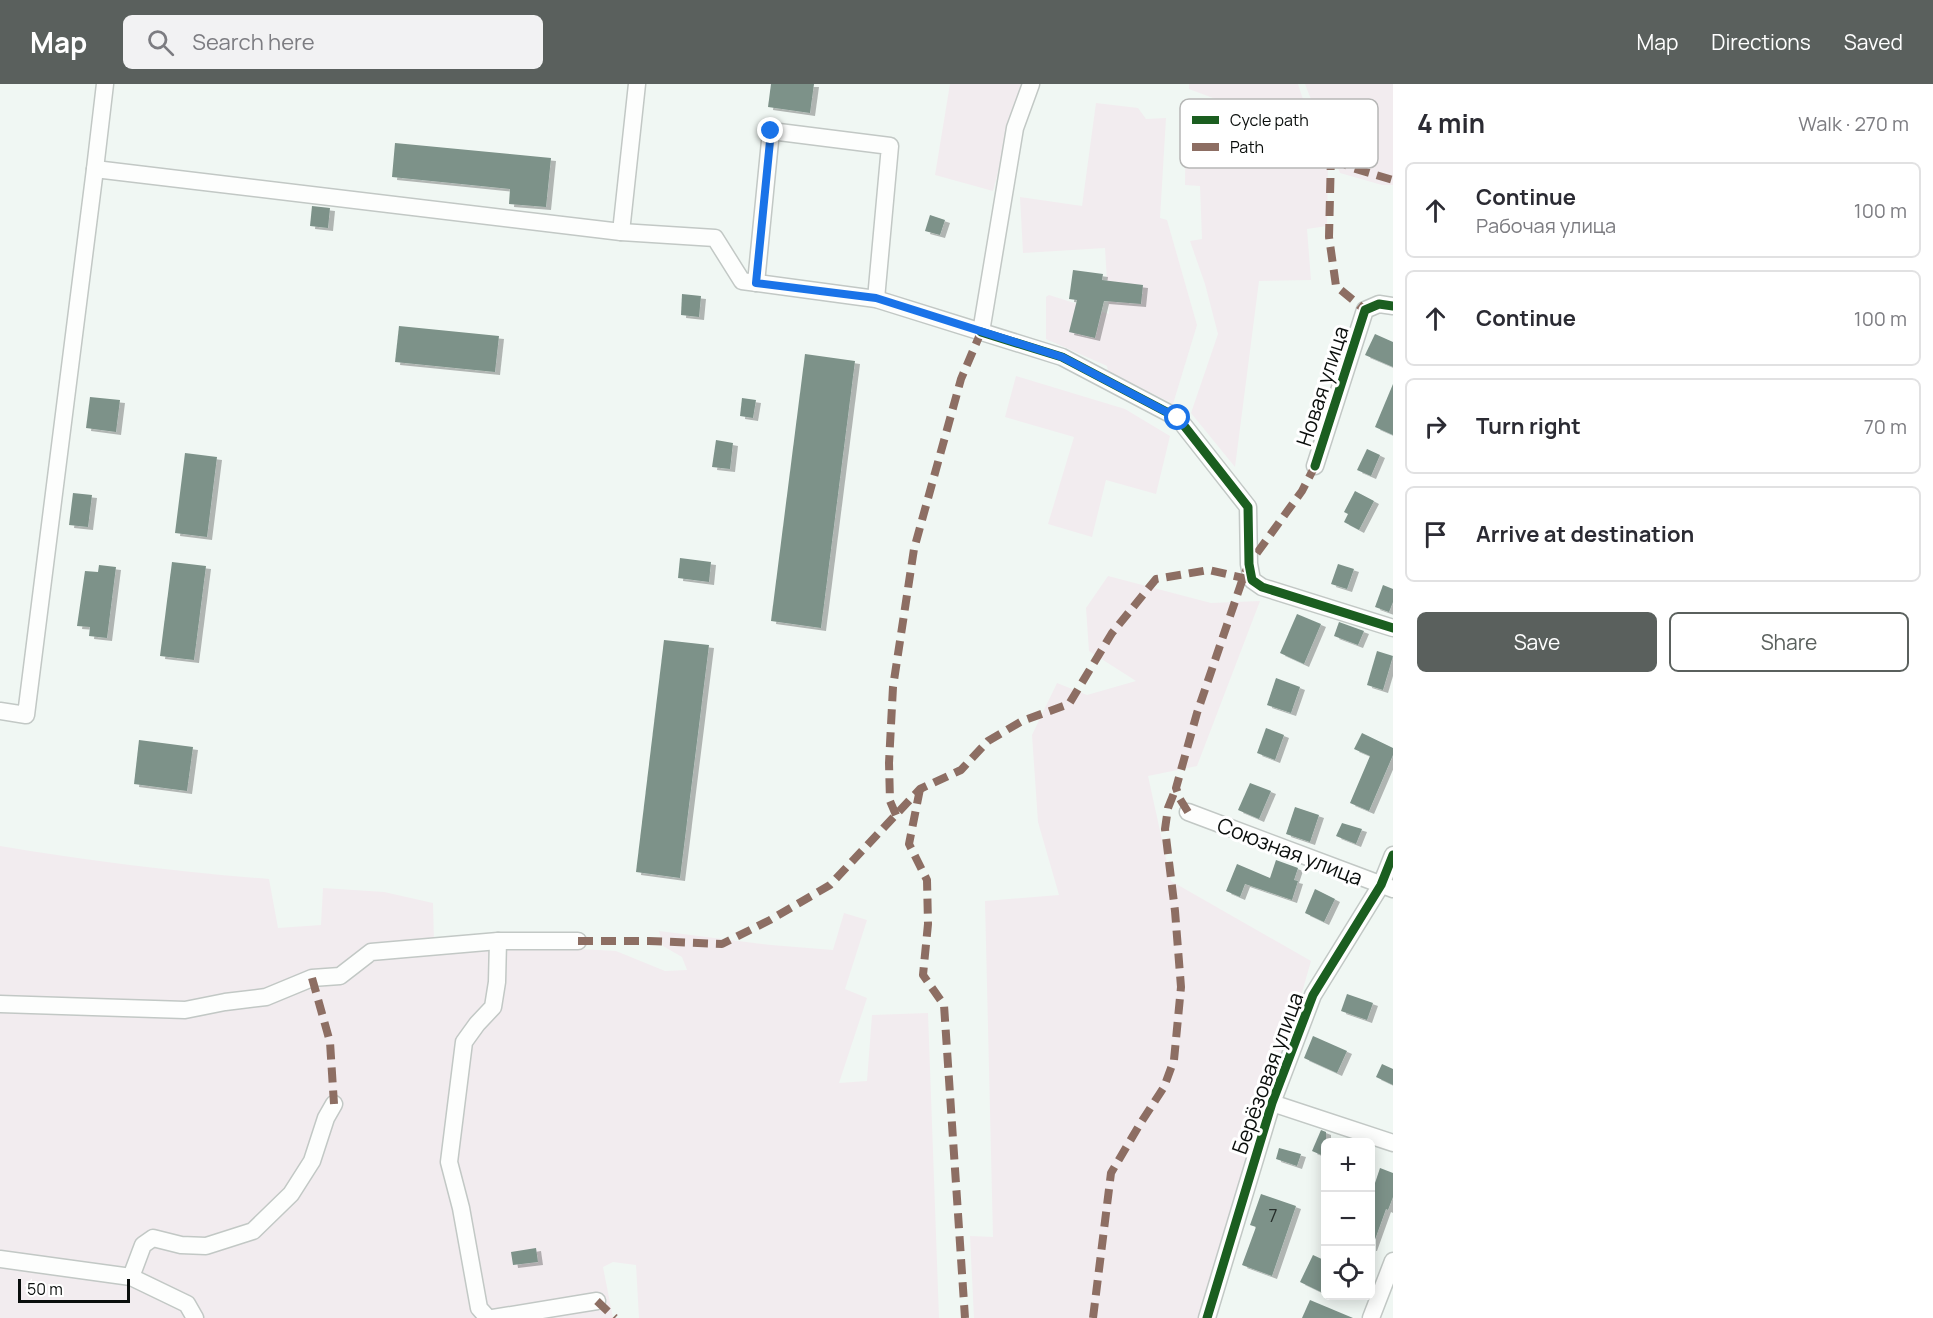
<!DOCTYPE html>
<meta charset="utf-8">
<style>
body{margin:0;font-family:Manrope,sans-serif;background:#f2f2f3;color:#2b2b33}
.controls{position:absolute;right:18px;bottom:18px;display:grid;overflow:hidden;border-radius:9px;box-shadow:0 3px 15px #0003}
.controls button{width:54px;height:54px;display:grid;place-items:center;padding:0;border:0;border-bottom:2px solid #e1e1e2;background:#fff;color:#2b2b33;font:30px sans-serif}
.scale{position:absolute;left:18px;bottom:15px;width:112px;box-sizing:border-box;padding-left:6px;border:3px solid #0a0e0c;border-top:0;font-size:16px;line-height:21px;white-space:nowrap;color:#0a0e0c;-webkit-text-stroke:4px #fff;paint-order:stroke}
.stop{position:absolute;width:18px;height:18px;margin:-14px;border:4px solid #1a73e8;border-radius:50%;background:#fff}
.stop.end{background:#1a73e8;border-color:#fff;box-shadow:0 2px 6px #0008}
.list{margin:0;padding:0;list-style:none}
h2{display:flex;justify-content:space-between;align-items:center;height:78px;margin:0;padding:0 24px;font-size:26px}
h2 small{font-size:20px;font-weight:400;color:#7c7c81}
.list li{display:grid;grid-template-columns:39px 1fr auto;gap:18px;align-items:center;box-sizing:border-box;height:96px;margin:0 12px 12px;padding:0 12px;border:2px solid #e1e1e2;border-radius:9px}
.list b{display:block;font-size:22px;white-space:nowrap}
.list p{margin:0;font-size:20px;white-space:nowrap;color:#7c7c81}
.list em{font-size:20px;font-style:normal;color:#7c7c81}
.actions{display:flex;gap:12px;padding:18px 24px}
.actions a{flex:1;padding:14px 0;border:2px solid #5a605d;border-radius:9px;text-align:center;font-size:21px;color:#5a605d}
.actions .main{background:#5a605d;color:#fff}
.icon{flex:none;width:33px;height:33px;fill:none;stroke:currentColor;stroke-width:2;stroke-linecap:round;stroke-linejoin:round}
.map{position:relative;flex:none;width:1393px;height:1234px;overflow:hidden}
header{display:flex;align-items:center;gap:36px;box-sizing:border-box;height:84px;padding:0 30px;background:#5a605d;color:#fff}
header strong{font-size:28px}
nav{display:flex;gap:33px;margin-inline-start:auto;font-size:21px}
.search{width:420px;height:54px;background:#f2f2f3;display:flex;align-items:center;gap:15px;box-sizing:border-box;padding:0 21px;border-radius:9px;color:#7c7c81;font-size:22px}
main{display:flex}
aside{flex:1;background:#fff}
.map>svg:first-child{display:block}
</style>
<header>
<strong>Map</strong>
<div class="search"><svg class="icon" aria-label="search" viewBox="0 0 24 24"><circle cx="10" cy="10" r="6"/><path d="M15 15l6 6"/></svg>Search here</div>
<nav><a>Map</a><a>Directions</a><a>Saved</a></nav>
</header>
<main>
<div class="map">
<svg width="1393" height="1234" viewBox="0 0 1393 1234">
<defs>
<filter id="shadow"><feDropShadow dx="5" dy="3" stdDeviation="0" flood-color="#0004"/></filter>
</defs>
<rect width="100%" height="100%" fill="#f0f7f3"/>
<g fill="#f2ecef">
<polygon points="950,0 1021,0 993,107 935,91"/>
<polygon points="1189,0 1298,0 1315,52 1189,5"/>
<polygon points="1305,0 1393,0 1393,101 1382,101 1340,89"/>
<polygon points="1096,19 1138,24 1146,35 1166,34 1160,134 1167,136 1197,241 1173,320 1108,287 1107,282 1046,255 1046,213 1049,211 1109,230 1105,164 1023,169 1020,113 1082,122"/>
<polygon points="1186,21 1320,67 1328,81 1327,142 1307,145 1311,196 1259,197 1235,383 1191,329 1218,250 1205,200 1190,157 1202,155 1200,102 1185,101"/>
<polygon points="1016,292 1125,325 1170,352 1156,410 1106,396 1092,453 1048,440 1074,353 1005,333"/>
<polygon points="1108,492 1211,519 1260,517 1197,682 1148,692 1171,797 1311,877 1209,1234 974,1234 970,1152 993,1153 985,817 1059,811 1038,738 1032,651 1057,599 1087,611 1136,597 1089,567 1086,524"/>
<path d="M 0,762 C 89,777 179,788 269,795 L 278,844 L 321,841 L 323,804 L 384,808 L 433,819 L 434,857 L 616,867 L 665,887 L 687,886 L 682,873 L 663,862 L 659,847 L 771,861 L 833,866 L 844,829 L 867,836 L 845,905 L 867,914 L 839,999 L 867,997 L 872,931 L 928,929 L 939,1234 L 639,1234 L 636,1181 L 613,1178 L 603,1183 L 613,1234 L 0,1234 Z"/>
</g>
<g fill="#7d9289" filter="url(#shadow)">
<polygon points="771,0 814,0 810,29 768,23"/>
<polygon points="395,59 551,74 546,123 509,120 510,105 392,93"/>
<polygon points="312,122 330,124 328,144 310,142"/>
<polygon points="930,131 945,136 940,151 925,147"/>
<polygon points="1073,186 1103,190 1102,196 1143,201 1141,220 1104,217 1095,254 1069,248 1077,216 1069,215"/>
<polygon points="682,210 701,212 699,233 681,231"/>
<polygon points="399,242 499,252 495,288 395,278"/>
<polygon points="1375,250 1393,258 1393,283 1365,271"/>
<polygon points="805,270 855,277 821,544 771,537"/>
<polygon points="1393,300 1393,351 1375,343"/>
<polygon points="90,313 120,316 116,348 86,344"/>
<polygon points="742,314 756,316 753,334 740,332"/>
<polygon points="716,356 733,359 730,385 712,383"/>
<polygon points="1367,365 1380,371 1371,392 1357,386"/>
<polygon points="185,369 217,373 207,453 175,449"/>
<polygon points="1355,407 1374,417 1359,446 1344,438 1348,430 1344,428"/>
<polygon points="73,409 92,411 88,443 69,441"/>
<polygon points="680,474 711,478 709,498 678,494"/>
<polygon points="172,478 206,482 194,576 160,572"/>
<polygon points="1338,480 1354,485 1347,505 1331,500"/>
<polygon points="99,481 116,483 107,554 89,552 90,543 77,542 85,487 98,488"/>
<polygon points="1383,501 1393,505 1393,518 1389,528 1375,523"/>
<polygon points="1297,530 1321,540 1304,580 1280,569"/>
<polygon points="1339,538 1364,547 1358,561 1334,552"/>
<polygon points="664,556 709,561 680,794 636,788"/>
<polygon points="1377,567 1393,572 1383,606 1367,601"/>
<polygon points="1276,594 1300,603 1291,629 1267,621"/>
<polygon points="1266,644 1284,651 1275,676 1257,669"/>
<polygon points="1362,649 1393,664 1393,671 1369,727 1350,719 1370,672 1354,665"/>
<polygon points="139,656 193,663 187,707 134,700"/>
<polygon points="1250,699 1271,707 1259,735 1238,726"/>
<polygon points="1295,723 1319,731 1310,758 1286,750"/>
<polygon points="1342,739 1362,745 1356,760 1336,752"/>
<polygon points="1276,776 1298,784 1294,796 1298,797 1292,816 1245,800 1240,813 1226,807 1237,780 1270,794"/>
<polygon points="1315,805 1335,815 1324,838 1305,829"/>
<polygon points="1347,910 1373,919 1367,936 1341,927"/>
<polygon points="1313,952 1347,967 1337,989 1304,974"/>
<polygon points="1382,980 1393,985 1393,1001 1376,993"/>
<polygon points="1321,1046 1326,1048 1326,1073 1312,1067"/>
<polygon points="1279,1064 1301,1070 1297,1082 1276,1075"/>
<polygon points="1380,1084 1393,1089 1393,1113 1388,1126 1386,1125 1372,1164 1371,1164 1371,1111"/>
<polygon points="1261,1110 1296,1122 1272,1192 1242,1181 1256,1143 1250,1141"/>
<polygon points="536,1164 538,1178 513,1181 511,1168"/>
<polygon points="1313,1171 1326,1177 1326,1198 1321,1208 1300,1198"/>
<polygon points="1310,1216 1353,1234 1302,1234"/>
</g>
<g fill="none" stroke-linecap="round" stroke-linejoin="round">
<g stroke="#c2c8c5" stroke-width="19">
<g id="minor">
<polyline points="95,85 105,0"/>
<polyline points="621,148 637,0"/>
<polyline points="756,199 771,47 890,62 876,215"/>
<polyline points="981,248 1015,44 1031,0"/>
<polyline points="1315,382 1365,226 1379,220 1393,222"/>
<polyline points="0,627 26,631 95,85 621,148 715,154 742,197 876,215 1062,273 1178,334 1248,423 1249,480 1252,496 1262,503 1393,544"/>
<polyline points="1188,728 1393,805"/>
<polyline points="0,920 185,926 225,918 266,913 312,894 340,892 371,868 498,857 578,857"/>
<polyline points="1272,1019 1393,1059"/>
<polyline points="0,1175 131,1193 187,1220 195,1234"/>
<polyline points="131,1193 143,1161 153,1154 181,1161 206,1162 253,1147 291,1110 312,1077 326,1034 334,1020"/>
<polyline points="488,1234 479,1224 461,1124 449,1078 464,958 477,940 493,923 497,898 498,857"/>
<polyline points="493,1234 597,1217"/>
<polyline points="1207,1234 1272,1019 1313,911 1381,801 1393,771"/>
<polyline points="1371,1234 1393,1177"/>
</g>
</g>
<use href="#minor" stroke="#fdfefd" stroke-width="16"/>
<g stroke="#8d6e63" stroke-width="8" stroke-dasharray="15 8" stroke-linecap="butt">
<polyline points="1296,49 1349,83 1393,96"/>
<polyline points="1331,71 1329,153 1336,202 1365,226"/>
<polyline points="920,705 909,760 927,796 928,840 923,891 944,921 965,1234"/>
<polyline points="1188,728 1180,715 1176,704 1197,629 1243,494 1249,480 1302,407 1315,382"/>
<polyline points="896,731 890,717 889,679 893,603 914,465 961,295 981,248"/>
<polyline points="578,857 649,857 722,860 770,836 830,801 920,705 961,686 988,657 1022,637 1069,620 1112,549 1156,495 1209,486 1252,496"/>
<polyline points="312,894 330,958 334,1020"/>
<polyline points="597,1217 615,1234"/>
<polyline points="1093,1234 1111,1089 1140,1040 1164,1003 1174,976 1181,903 1175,827 1165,745 1168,724 1176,704"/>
</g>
<g stroke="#fff" stroke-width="13">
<g id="cycleway">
<polyline points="981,248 1062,273 1178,334 1248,423 1249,480 1252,496 1262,503 1393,544"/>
<polyline points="1315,382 1365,226 1379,220 1393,222"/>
<polyline points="1207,1234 1272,1019 1313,911 1381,801 1393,771"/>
</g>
</g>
<use href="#cycleway" stroke="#1b5e20" stroke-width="9"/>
</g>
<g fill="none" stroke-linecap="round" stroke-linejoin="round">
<polyline stroke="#1a73e8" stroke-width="8" points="771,47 756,199 876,214 1062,273 1178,334"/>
</g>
<g text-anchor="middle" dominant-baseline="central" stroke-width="6" stroke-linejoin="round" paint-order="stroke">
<g font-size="18" fill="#272f2b">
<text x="1273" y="1131">7</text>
</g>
<g font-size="21" fill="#0a0e0c" stroke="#fff">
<text transform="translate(1322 302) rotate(-72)">Новая улица</text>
<text transform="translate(1290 767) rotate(21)">Союзная улица</text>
<text transform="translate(1267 989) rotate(-70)">Берёзовая улица</text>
</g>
</g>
<rect x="1180" y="15" width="198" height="69" rx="9" fill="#fff" stroke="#b6b7b6" stroke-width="1.5"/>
<rect x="1192" y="32" width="27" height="8" fill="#1b5e20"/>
<rect x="1192" y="59" width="27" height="8" fill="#8d6e63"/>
<g font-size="16" fill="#0a0e0c">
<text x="1230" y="42">Cycle path</text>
<text x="1230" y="69">Path</text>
</g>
</svg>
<div class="controls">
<button>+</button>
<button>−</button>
<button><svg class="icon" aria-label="locate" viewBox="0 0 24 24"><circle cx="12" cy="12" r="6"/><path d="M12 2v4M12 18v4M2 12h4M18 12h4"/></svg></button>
</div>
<div class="scale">50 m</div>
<div class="stop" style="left:1178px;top:334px"></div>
<div class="stop end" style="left:771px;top:47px"></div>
</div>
<aside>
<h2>4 min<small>Walk · 270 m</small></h2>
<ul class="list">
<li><svg class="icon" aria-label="ahead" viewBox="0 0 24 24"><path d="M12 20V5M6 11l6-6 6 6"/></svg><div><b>Continue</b><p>Рабочая улица</p></div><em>100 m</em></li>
<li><svg class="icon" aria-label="ahead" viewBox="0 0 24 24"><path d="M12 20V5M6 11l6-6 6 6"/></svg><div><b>Continue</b></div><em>100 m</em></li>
<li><svg class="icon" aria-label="right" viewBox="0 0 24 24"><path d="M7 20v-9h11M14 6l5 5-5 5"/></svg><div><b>Turn right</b></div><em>70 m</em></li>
<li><svg class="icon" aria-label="arrive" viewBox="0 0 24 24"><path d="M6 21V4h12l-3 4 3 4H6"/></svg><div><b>Arrive at destination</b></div></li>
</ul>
<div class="actions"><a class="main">Save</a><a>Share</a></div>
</aside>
</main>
